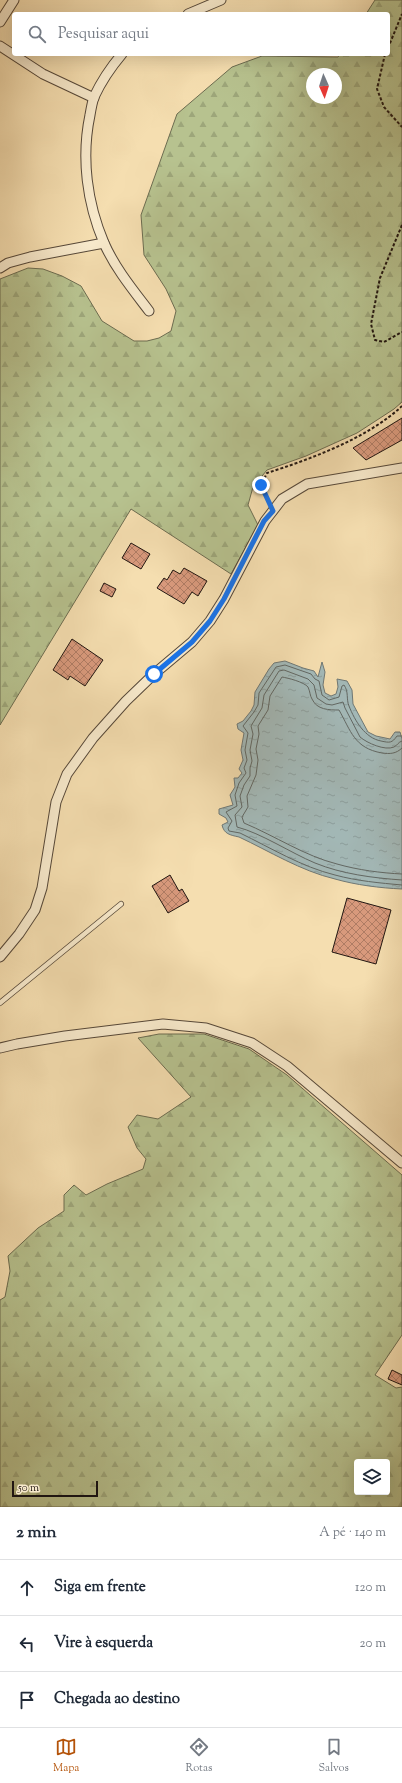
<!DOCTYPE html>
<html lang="pt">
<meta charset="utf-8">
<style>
body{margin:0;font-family:"Sorts Mill Goudy",serif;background:#f6f6f7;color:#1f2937}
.controls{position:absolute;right:12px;bottom:12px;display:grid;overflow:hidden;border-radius:4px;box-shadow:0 4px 16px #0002}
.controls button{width:36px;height:36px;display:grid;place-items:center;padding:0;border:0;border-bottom:1px solid #e0e1e3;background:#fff;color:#1f2937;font:20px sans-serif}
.compass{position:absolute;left:306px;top:68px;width:36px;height:36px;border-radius:50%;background:#fff;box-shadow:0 4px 16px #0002;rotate:177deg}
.scale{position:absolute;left:12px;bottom:10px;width:86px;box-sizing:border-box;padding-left:4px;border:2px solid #211611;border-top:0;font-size:11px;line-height:14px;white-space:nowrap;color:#211611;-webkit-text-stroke:3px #f8eacc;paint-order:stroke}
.stop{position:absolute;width:12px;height:12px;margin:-9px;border:3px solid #1a73e8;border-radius:50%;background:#fff}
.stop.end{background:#1a73e8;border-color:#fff;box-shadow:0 1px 4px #0008}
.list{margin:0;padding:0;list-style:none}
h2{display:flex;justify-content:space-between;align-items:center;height:52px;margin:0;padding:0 16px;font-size:17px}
h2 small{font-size:13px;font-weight:400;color:#747a83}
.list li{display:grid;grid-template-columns:26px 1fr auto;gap:12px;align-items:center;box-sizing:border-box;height:56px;padding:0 16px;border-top:1px solid #e0e1e3}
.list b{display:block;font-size:15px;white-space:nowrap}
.list em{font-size:13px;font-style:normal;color:#747a83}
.icon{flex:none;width:22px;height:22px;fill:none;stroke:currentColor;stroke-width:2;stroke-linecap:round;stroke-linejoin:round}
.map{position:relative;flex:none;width:402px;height:1507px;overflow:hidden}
.search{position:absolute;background:#fff;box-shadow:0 4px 16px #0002;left:12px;right:12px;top:12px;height:44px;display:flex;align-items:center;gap:10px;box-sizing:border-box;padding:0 14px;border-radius:4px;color:#747a83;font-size:15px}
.sheet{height:220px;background:#fff}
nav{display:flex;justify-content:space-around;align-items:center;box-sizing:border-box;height:56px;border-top:1px solid #e0e1e3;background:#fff;font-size:11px;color:#747a83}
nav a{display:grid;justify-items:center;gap:2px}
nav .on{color:#b45309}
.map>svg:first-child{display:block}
</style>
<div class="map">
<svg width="402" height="1507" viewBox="0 0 402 1507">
<defs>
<pattern id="forest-firs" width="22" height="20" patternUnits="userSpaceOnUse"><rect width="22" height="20" fill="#b7c28f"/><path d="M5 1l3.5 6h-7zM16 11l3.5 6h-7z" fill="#9da67a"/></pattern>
<pattern id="water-ripples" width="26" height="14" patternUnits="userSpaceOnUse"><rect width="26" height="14" fill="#a3b9b8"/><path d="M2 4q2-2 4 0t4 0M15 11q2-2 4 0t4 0" fill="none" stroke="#8c9e9d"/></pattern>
<pattern id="building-cross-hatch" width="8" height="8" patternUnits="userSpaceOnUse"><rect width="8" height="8" fill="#d8997c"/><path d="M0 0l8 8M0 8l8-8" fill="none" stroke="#af7c64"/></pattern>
</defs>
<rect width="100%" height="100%" fill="#f5deb0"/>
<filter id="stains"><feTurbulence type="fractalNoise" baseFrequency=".005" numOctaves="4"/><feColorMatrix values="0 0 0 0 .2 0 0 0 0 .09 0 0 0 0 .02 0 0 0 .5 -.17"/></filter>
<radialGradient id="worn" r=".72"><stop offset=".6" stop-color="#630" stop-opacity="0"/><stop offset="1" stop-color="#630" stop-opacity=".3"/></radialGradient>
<g fill="url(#forest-firs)" stroke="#6c6c50" fill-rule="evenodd">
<path d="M 375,0 L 402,0 L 402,402 L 394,409 L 357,433 L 306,456 L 267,470 L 253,487 L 248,505 L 258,525 L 231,574 L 131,509 L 0,725 L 0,279 L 28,268 L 43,269 L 62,276 L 81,286 L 102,321 L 134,341 L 147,341 L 159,338 L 171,331 L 176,311 L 166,289 L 144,255 L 141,215 L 177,114 L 232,67 L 262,56 L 338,57 L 340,54 L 388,54 L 388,14 L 366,14 ZM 312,74 L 336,74 L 336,98 L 312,98 Z"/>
<path d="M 159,1034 L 204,1034 L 249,1049 L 287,1075 L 402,1175 L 402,1335 L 375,1375 L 396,1388 L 402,1387 L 402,1507 L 0,1507 L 0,1300 L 5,1297 L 10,1271 L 8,1256 L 38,1228 L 64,1211 L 64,1195 L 74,1185 L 86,1195 L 107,1184 L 143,1169 L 146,1159 L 137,1148 L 128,1127 L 137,1115 L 158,1119 L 191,1097 L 138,1038 ZM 357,1462 L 387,1462 L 387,1492 L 357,1492 Z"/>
</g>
<path fill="url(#water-ripples)" stroke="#6f7875" d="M 285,661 L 303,668 L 314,671 L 318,677 L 322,662 L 325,672 L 323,685 L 325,693 L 331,696 L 336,694 L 338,687 L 337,679 L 347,681 L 352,690 L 353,704 L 368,732 L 376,736 L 390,739 L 395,732 L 400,732 L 402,739 L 402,889 C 380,888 356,885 335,879 C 301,871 269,851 239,837 C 230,835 224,834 222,825 L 228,822 L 226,818 L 219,814 L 219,809 L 233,805 L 230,795 L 235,787 L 234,778 L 238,778 L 242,773 L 239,769 L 243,760 L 241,750 L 244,733 L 238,729 L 237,724 L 243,721 L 251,711 L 254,705 L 255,692 L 269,669 L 274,663 Z"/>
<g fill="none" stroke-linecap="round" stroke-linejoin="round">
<g stroke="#626864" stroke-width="1">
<path d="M 402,736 L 397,736 C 392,743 390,743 381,741 C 365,738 355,721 349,706 C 346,699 349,692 344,685 L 342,686 L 339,697 L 329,700 L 322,695 L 319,681 L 315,679 L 311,674 L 285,665 L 276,667 L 259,693 L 258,705 L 254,712 L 243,726 L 248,733 L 245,750 L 247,760 L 244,768 L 246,773 L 239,783 L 235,795 L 237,806 L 226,812 L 232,821 L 228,828 L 229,831 L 240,833 C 271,848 302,867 335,875 C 357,881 380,883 402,885"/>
<path d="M 402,741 C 398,742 398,745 394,747 C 385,751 367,743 360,737 L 345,708 L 343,702 L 332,705 L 326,704 L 317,698 L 314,685 L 308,679 L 284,670 L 279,671 L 264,695 L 262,708 L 251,726 L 253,734 L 250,750 L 252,761 L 250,768 L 250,776 L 244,785 L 240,796 L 242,807 L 235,815 L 237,827 C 261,833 291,853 315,863 C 342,874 373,878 402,880"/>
<path d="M 402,748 C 396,754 390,754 382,753 C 354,748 351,731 339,710 C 329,710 317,710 312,699 C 310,696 310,691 308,687 C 304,682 288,678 282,677 L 270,696 L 268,710 L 258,726 L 259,734 L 256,749 L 258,760 L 256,775 L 247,796 L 248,807 L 242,817 L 244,823 C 275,836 305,856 337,864 C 358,870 381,873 402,874"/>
</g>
</g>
<g fill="url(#building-cross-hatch)" stroke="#211611">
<polygon points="402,418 402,440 366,460 353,448"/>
<polygon points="131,543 150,554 141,569 122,558"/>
<polygon points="184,568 207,581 198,596 192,592 184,604 157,588 164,578 167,580 173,570 180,574"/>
<polygon points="104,583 116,589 112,597 100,591"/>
<polygon points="72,639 103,660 85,686 70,676 68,680 53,670"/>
<polygon points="170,875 179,891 182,889 189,901 168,913 152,886"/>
<polygon points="347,898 391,910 376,964 332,952"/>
<polygon points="392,1370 402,1375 402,1385 388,1379"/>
</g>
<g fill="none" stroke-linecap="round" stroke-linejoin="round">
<g stroke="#564839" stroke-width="6">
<polyline id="service" points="0,1003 121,904"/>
</g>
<g stroke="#564839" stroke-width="11">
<g id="minor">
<polyline points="188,14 221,0"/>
<polyline points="0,22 14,0"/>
<polyline points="0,46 43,74 94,98"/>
<path d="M 122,54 C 111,67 101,82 94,97 C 92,103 91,109 90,115 C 81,158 87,203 104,243 C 115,268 133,290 149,311"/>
<polyline points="0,268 8,263 30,257 104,243"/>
<polyline points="0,957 19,934 35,910 42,888 56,802 67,774 93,738 126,701 154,674 192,642 210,621 224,599 265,521 282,499 307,484 402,468"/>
<polyline points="0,1048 17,1044 65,1036 163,1024 206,1028 252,1043 287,1066 402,1163"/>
</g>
</g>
<g stroke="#211611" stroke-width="2" stroke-dasharray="3 2" stroke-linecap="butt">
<polyline points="388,48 402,14"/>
<polyline points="385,54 377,89 384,107 402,127"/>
<polyline points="402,225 380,278 371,324 375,340 384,342 402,332"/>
<path d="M 268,501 L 261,485 L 267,473 C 311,459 368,438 402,406"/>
</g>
<use href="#service" stroke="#f8eacc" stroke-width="4.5"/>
<use href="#minor" stroke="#f8eacc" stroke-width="9"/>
</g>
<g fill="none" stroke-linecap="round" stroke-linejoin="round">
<polyline stroke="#1a73e8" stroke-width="5" points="154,674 192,642 210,621 224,599 264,521 273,511 261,485"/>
</g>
<rect width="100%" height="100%" filter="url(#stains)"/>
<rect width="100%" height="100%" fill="url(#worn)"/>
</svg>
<div class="controls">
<button><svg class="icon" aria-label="layers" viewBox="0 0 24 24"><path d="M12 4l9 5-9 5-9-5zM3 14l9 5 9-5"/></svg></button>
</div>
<svg class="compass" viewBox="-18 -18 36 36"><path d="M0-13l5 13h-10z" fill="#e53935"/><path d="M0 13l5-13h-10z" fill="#747a83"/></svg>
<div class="scale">50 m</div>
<div class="stop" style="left:154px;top:674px"></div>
<div class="stop end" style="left:261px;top:485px"></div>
<div class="search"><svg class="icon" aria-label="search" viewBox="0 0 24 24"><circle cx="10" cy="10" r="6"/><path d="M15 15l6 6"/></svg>Pesquisar aqui</div>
</div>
<section class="sheet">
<h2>2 min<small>A pé · 140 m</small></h2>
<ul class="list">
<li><svg class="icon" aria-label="ahead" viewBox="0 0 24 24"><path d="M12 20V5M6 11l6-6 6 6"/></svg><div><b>Siga em frente</b></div><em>120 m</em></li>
<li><svg class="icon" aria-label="left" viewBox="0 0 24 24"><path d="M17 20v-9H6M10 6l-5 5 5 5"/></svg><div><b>Vire à esquerda</b></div><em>20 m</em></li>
<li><svg class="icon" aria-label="arrive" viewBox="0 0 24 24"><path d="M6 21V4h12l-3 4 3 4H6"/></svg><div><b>Chegada ao destino</b></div></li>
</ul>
</section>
<nav>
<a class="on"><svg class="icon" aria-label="map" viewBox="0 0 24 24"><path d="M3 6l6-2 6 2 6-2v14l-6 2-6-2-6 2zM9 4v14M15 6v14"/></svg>Mapa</a>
<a><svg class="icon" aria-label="directions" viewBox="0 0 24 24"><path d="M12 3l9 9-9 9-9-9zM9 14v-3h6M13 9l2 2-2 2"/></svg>Rotas</a>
<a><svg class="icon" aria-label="saved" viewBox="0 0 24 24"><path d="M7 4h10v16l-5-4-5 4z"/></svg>Salvos</a>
</nav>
